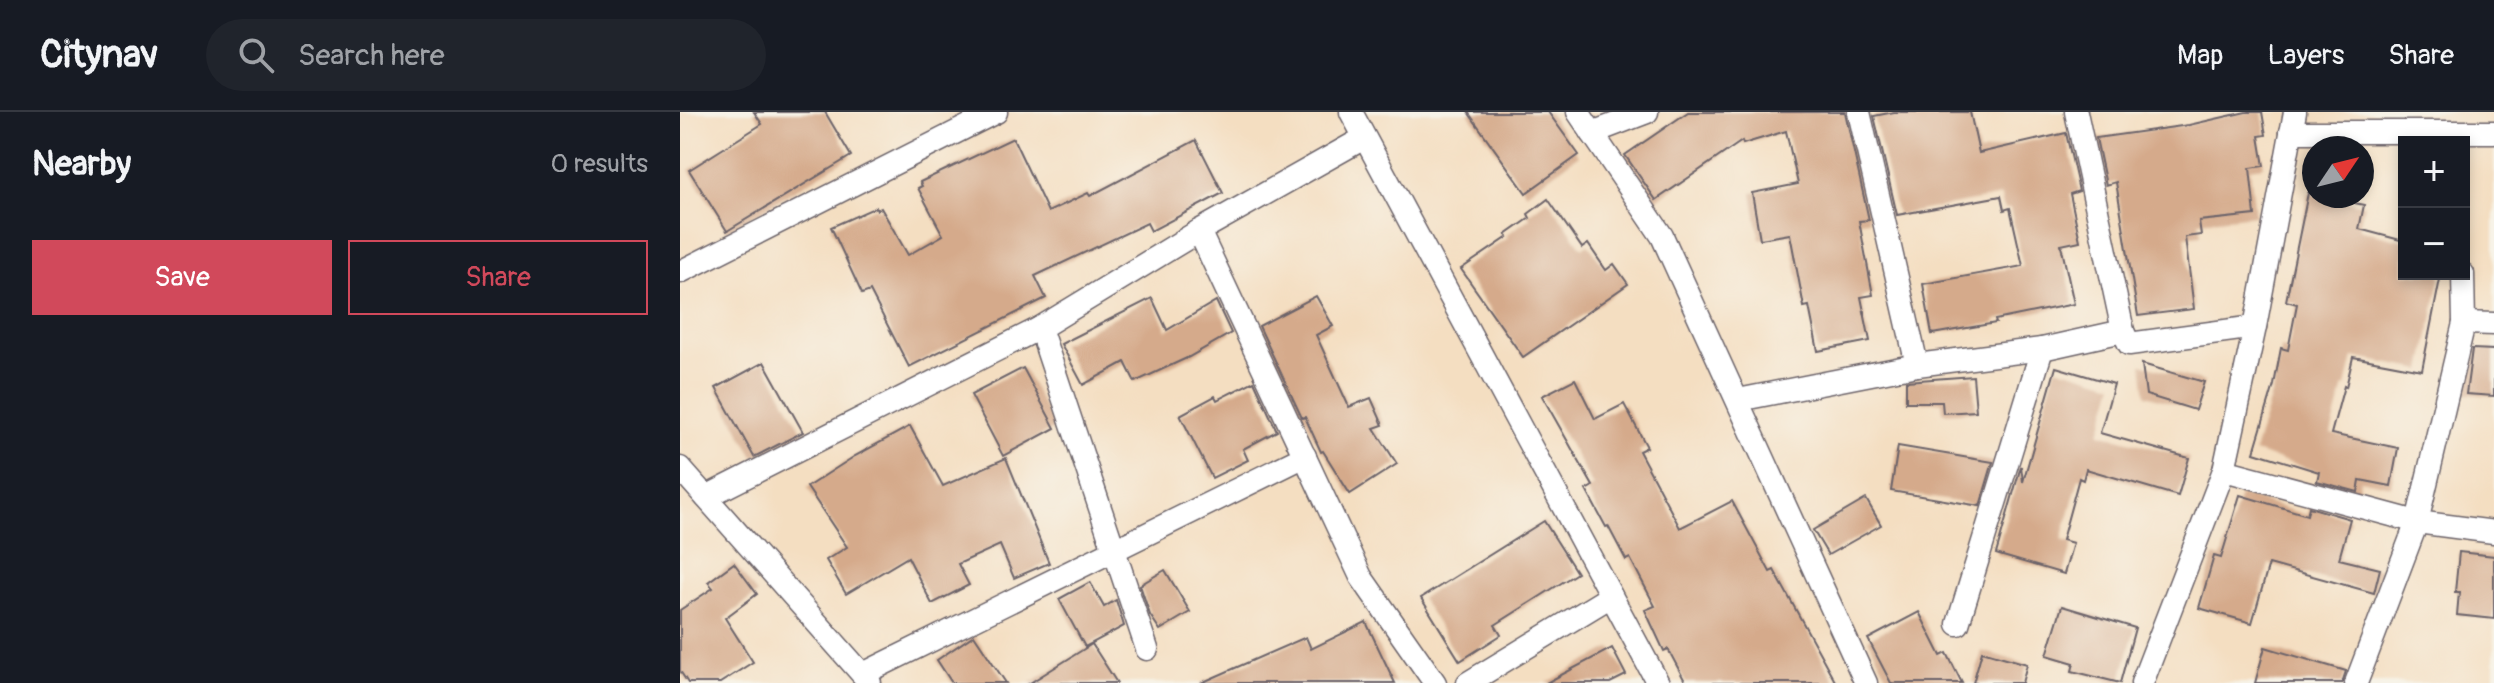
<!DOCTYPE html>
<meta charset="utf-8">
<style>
body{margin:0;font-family:Pangolin,sans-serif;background:#20242c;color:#f1f3f6}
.controls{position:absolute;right:24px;top:24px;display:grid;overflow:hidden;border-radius:0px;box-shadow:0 4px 12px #0003}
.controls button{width:72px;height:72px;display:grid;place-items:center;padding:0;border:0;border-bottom:2px solid #363941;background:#171b24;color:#f1f3f6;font:40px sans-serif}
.compass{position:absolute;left:1622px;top:24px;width:72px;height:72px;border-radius:50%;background:#171b24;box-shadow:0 4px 12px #0003;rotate:55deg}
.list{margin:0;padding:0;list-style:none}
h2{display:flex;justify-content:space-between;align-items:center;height:104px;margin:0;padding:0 32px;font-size:34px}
h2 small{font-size:26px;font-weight:400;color:#9ea1a6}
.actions{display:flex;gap:16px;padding:24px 32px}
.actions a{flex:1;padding:18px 0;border:2px solid #d1495b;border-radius:0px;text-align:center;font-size:28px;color:#d1495b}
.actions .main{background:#d1495b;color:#fff}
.icon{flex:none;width:44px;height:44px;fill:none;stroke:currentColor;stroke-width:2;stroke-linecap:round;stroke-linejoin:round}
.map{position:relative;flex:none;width:1814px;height:571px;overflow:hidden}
header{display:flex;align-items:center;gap:48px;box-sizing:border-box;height:112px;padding:0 40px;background:#171b24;border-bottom:2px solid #363941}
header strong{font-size:38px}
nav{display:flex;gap:44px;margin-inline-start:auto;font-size:28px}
.search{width:560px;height:72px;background:#20242c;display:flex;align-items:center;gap:20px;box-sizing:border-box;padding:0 28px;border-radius:44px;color:#9ea1a6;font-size:30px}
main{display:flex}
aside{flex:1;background:#171b24}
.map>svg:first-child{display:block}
</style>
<header>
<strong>Citynav</strong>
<div class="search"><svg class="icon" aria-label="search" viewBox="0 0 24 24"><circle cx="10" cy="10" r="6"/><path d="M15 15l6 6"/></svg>Search here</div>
<nav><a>Map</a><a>Layers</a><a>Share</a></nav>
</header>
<main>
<aside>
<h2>Nearby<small>0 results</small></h2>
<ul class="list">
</ul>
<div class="actions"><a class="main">Save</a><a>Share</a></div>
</aside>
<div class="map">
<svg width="1814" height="571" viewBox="0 0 1814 571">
<rect width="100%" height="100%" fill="#f7f3e8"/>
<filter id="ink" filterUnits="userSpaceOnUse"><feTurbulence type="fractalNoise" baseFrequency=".0125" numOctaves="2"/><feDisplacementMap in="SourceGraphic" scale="16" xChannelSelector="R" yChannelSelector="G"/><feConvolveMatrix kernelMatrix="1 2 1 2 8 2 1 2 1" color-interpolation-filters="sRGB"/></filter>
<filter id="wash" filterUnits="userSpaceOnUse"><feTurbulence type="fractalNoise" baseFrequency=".006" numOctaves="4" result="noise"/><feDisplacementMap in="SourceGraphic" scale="32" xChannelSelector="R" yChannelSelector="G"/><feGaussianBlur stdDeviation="1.8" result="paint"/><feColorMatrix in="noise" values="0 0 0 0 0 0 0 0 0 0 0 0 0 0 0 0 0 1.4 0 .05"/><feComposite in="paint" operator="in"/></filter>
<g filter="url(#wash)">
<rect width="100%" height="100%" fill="#f4dec1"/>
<g id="blocks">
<g fill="#d5aa8b">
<polygon points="74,0 145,0 171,44 47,119 9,58 82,12"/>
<polygon points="788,0 868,0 899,43 846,81"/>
<polygon points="1008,0 1165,0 1189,108 1179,109 1193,183 1181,185 1190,229 1138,239 1129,194 1124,195 1110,122 1080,127 1072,81 1118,72 1106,19 1063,32 1062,29 976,88 945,43"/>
<polygon points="1214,0 1290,0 1299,41 1386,21 1399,79 1390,82 1400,129 1381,133 1394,192 1315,208 1316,211 1252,222 1243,172 1343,154 1330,96 1324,98 1321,84 1217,103 1194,4"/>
<polygon points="1566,0 1582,0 1586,23 1579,24 1584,54 1570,56 1575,103 1519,109 1521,123 1505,125 1514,197 1458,204 1436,70 1426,73 1416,26 1509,13"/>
<polygon points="333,26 368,100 408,81 410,84 516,28 543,81 471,119 467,111 355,164 366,186 229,255 190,179 182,182 151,115 196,95 197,98 201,96 228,143 263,123 238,76 242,74 240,70"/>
<polygon points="1628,81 1684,93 1679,117 1724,129 1724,162 1761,162 1742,258 1673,245 1666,275 1664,274 1651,322 1718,336 1711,374 1680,368 1678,380 1637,369 1639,360 1574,340 1594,273 1601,236 1608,238 1617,192 1606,189"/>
<polygon points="868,87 902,136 908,132 926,158 934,152 948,172 843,245 781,157 828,125 826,123 850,106 848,102"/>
<polygon points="636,184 653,214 636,223 669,295 691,286 703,313 694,316 717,352 670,382 643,339 641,340 625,305 622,306 579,214"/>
<polygon points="472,186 487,218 536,189 551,221 509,245 455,270 445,250 403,273 381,232"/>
<polygon points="1792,237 1814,238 1814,284 1786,282"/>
<polygon points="84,250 123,320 74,345 36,276"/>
<polygon points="1462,252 1524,270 1515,298 1466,283"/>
<polygon points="1376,255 1434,272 1420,321 1509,346 1498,384 1406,357 1403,368 1399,366 1382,428 1393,431 1384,462 1316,442 1341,354 1343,370"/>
<polygon points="343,256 375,316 323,344 291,283"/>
<polygon points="1293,264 1296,299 1263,301 1262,290 1226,290 1226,269"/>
<polygon points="895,267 915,307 944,292 967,335 959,339 1000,416 1052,389 1090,460 1094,458 1156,571 1006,571 988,537 984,539 965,498 975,494 950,446 946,448 928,414 926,415 906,378 913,374 862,284"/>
<polygon points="574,269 597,319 563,337 568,348 532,366 500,303 535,284 537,288"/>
<polygon points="230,314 263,374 326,346 369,451 334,466 320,433 278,452 289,473 252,492 228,445 166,482 146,448 167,435 127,375 175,344"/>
<polygon points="1218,334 1313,350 1300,394 1211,379"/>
<polygon points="1560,383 1627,403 1629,395 1670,407 1659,447 1700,457 1694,481 1589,452 1572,511 1519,496 1534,444 1541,446"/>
<polygon points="1186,387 1201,413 1148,443 1133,418"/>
<polygon points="864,409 897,461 815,513 821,523 780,549 741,486"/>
<polygon points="1779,440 1814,444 1814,507 1777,503 1779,480 1775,480"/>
<polygon points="54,451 77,482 45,506 73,550 40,571 8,571 0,559 0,498 33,476 28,470"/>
<polygon points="485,458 510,500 480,518 470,503 460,473"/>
<polygon points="410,470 424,495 436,488 444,514 405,535 379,487"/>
<polygon points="1382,494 1455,516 1440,571 1392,559 1394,551 1367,543"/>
<polygon points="1239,500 1261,544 1267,541 1282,571 1211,571 1188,527"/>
<polygon points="686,510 715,571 521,571 626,525 631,537"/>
<polygon points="294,523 326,571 272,571 257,548"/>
<polygon points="412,532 437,571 350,571"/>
<polygon points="1585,535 1666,559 1662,571 1575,571"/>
<polygon points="932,536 946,563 930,571 866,571"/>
<polygon points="1302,539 1347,552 1342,571 1293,571"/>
</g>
</g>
</g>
<g filter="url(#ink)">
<use href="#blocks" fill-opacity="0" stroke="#6c646a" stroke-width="2"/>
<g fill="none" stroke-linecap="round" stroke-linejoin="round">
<g stroke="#6c646a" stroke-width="25">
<g id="street">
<polyline points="671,0 978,571"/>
<polyline points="898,0 982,124 1186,571"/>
<polyline points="1396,0 1443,219 1449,232 1575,215"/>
<polyline points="1611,20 1814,20"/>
<polyline points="912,21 967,0"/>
<polyline points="519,119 681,465 755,571"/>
<polyline points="0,160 316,0"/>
<polyline points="1784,211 1814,212"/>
<polyline points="360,216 467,537"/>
<polyline points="1237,253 1362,237 1443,219"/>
<polyline points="1058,288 1237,253 1179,0"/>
<polyline points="0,356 190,571"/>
<polyline points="1544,358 1737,410 1814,420"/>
<polyline points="26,385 360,216 519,119 684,26"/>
<polyline points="1278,512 1362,237"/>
<polyline points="183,562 625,344"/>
<polyline points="788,571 931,484"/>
<polyline points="1462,571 1544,358 1575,215 1615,0"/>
<polyline points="1676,571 1737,410 1784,211 1783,162"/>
</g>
</g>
<use href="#street" stroke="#fff" stroke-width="22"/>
</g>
</g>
</svg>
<div class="controls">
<button>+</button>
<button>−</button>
</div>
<svg class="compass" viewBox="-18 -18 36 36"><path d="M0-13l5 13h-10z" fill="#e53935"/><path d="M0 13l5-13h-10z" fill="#9ea1a6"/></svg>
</div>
</main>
